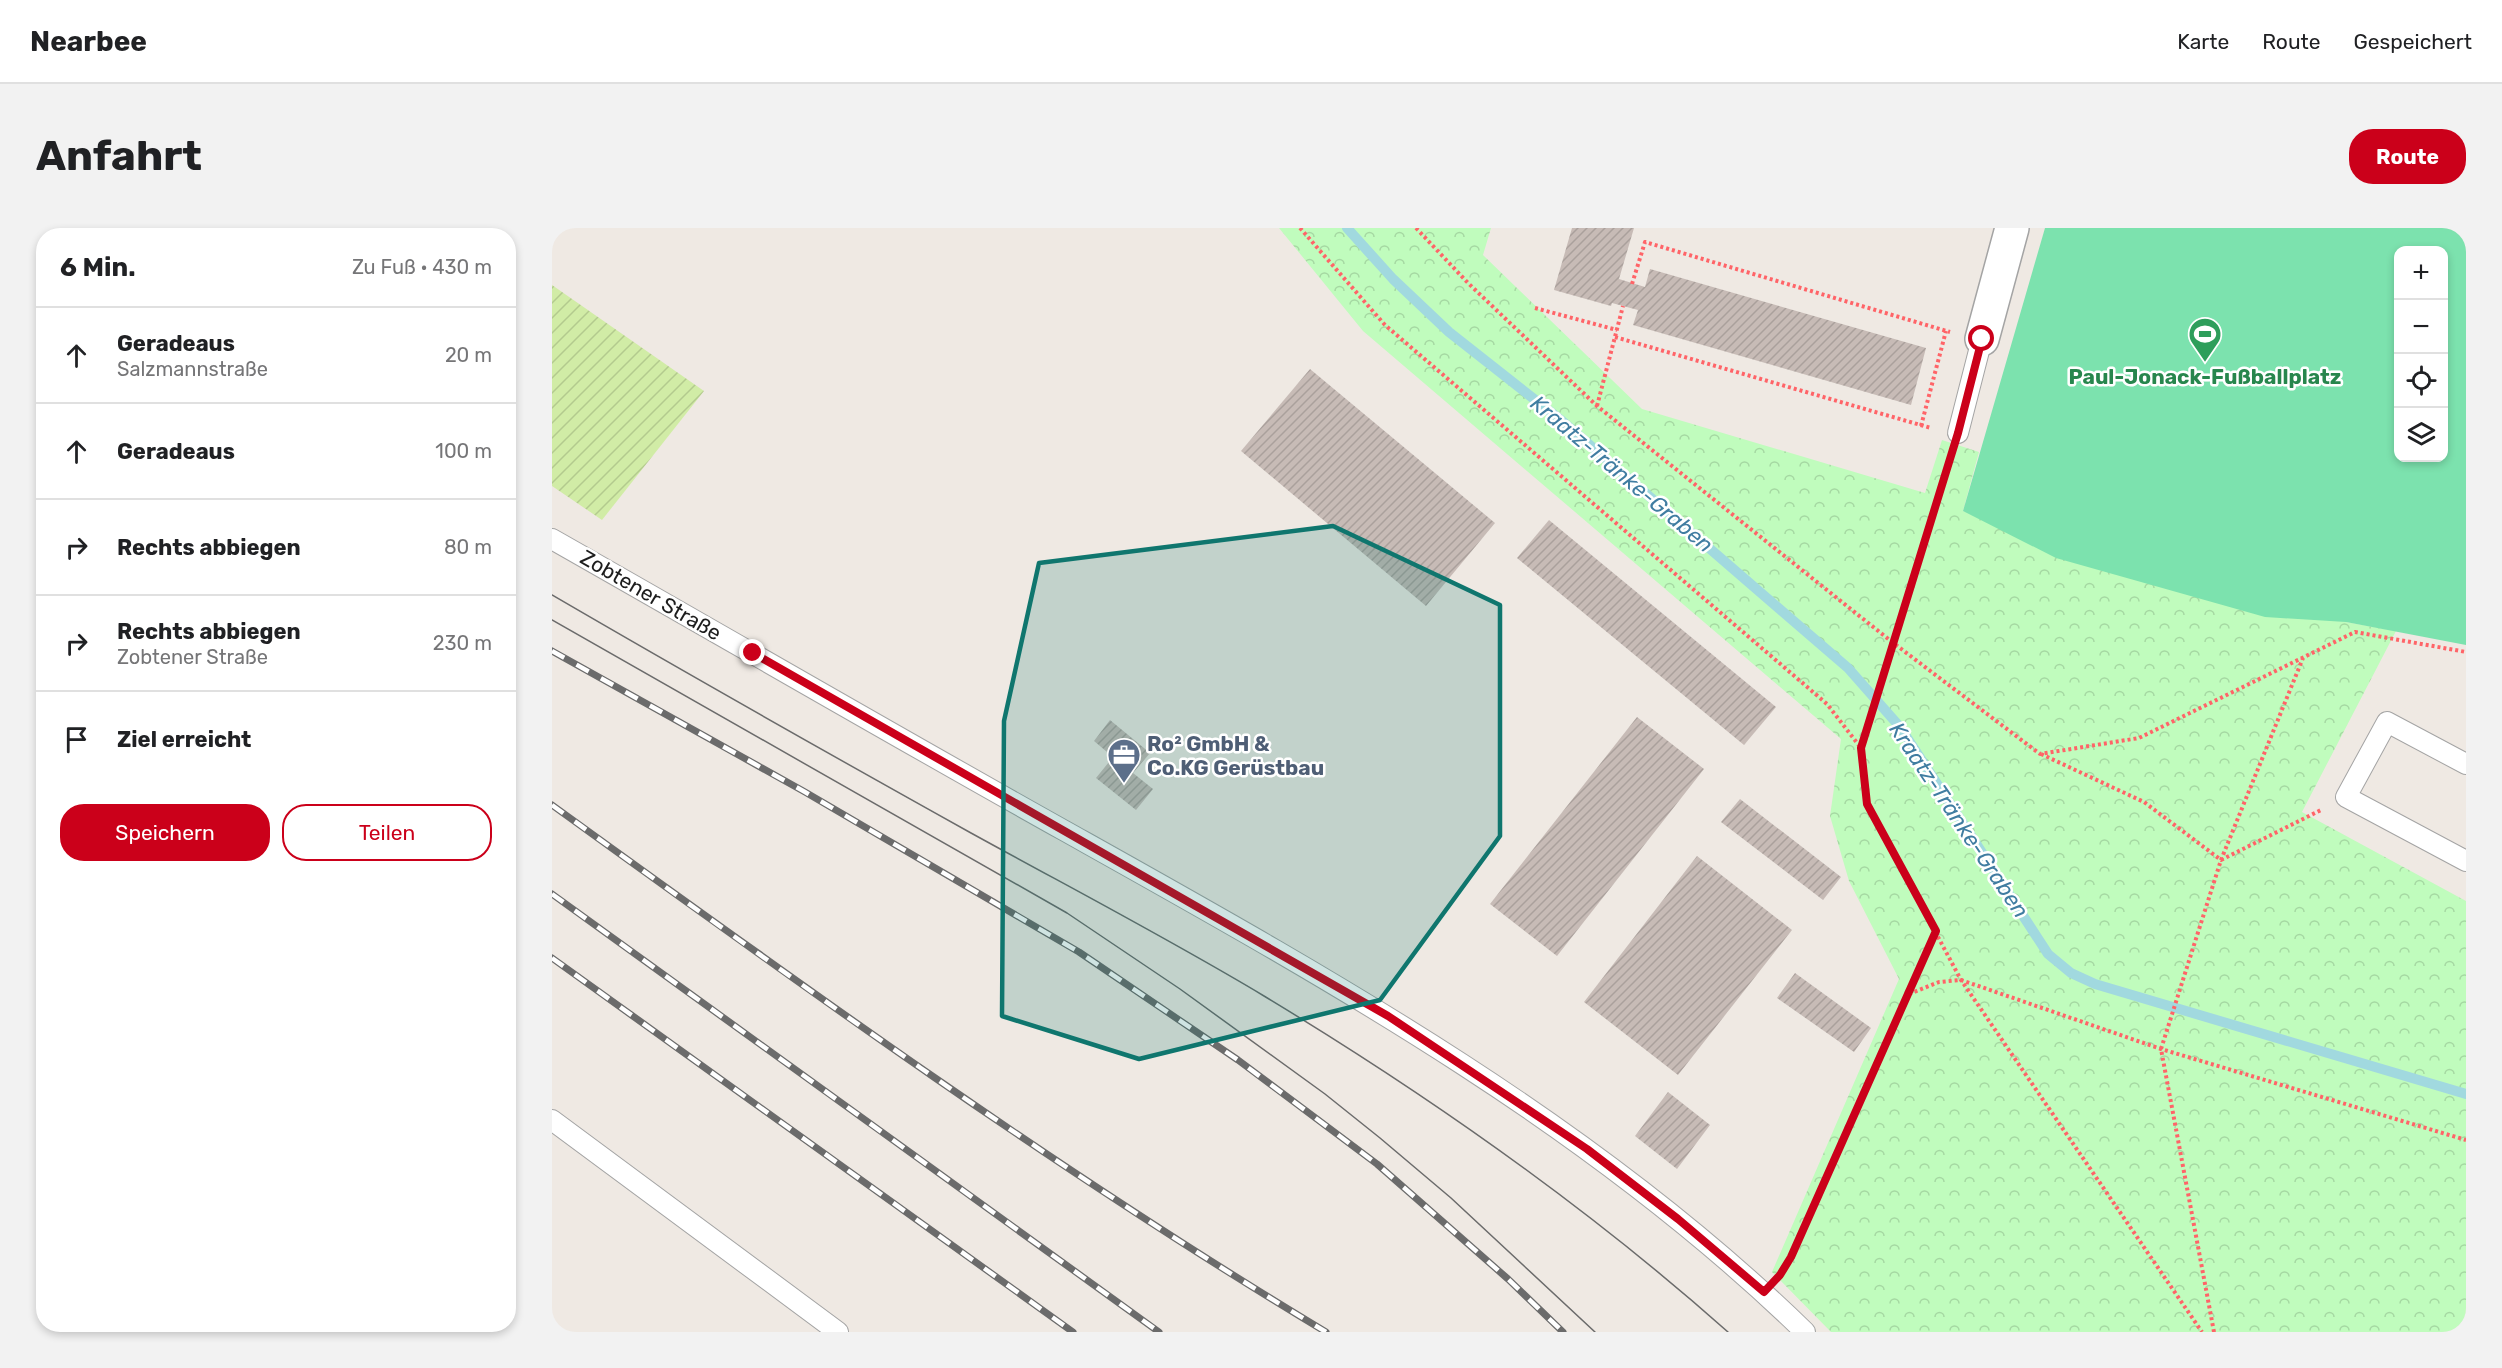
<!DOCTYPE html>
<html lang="de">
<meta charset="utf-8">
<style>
body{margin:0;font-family:Rubik,sans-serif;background:#f2f2f2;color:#202124}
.controls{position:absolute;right:18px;top:18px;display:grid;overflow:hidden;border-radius:12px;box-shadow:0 3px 9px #0003}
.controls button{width:54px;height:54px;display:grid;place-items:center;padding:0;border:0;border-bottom:2px solid #e0e0e0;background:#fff;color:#202124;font:30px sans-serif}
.stop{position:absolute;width:18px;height:18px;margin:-14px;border:4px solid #cb001a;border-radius:50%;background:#fff}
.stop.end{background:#cb001a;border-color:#fff;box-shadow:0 2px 6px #0008}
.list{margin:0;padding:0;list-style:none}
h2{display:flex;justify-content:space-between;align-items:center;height:78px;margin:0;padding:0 24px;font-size:26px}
h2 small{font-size:20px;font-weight:400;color:#757577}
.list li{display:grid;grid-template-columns:39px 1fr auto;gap:18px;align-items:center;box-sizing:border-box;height:96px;padding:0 24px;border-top:2px solid #e0e0e0}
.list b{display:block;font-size:22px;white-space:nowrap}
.list p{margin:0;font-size:20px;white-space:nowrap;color:#757577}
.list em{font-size:20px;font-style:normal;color:#757577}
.actions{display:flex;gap:12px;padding:18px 24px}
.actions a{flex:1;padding:14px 0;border:2px solid #cb001a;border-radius:24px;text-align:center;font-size:21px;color:#cb001a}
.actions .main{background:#cb001a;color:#fff}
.icon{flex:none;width:33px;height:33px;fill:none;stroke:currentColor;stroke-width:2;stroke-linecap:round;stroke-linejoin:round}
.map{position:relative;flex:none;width:1914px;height:1104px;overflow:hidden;border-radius:24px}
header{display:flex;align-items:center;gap:36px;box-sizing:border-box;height:84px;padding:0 30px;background:#fff;border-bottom:2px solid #e0e0e0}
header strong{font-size:28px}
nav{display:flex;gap:33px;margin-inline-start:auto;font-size:21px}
.intro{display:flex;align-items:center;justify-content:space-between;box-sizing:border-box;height:144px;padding:0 36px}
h1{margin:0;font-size:42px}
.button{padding:15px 27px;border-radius:24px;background:#cb001a;color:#fff;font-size:21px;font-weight:700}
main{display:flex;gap:36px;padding:0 36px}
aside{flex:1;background:#fff;border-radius:24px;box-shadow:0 3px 9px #0003}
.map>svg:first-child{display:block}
</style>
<header>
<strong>Nearbee</strong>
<nav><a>Karte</a><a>Route</a><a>Gespeichert</a></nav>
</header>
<div class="intro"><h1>Anfahrt</h1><a class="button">Route</a></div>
<main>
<aside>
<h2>6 Min.<small>Zu Fuß · 430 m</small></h2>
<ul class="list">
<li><svg class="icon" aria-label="ahead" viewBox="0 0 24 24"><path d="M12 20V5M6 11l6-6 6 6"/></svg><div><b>Geradeaus</b><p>Salzmannstraße</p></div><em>20 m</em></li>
<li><svg class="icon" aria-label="ahead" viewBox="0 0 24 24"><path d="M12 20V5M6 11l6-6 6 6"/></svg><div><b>Geradeaus</b></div><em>100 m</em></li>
<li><svg class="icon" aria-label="right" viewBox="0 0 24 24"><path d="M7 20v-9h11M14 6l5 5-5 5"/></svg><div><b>Rechts abbiegen</b></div><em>80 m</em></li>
<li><svg class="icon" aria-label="right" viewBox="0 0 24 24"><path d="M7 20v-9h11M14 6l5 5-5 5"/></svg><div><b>Rechts abbiegen</b><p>Zobtener Straße</p></div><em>230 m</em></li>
<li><svg class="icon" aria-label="arrive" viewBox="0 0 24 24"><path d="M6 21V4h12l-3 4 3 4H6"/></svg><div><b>Ziel erreicht</b></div></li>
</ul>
<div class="actions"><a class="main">Speichern</a><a>Teilen</a></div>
</aside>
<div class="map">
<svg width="1914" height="1104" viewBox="0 0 1914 1104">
<defs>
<pattern id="park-crowns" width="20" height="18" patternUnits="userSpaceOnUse" patternTransform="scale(1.5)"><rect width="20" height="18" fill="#c0fcbd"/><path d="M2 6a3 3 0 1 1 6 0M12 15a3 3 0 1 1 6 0" fill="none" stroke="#a5d8a2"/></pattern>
<pattern id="garden-furrows" width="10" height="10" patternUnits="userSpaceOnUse" patternTransform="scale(1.5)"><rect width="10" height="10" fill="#d1eca6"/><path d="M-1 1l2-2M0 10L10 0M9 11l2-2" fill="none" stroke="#b3ca8e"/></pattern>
<pattern id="building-hatch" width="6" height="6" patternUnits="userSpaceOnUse" patternTransform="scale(1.5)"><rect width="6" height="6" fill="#c7bbb6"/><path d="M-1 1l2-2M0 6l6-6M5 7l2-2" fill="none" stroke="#aaa09c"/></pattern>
</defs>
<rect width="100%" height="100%" fill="#efe9e3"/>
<polygon fill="url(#park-crowns)" points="727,0 939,0 931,27 1090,181 1373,265 1390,212 1427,224 1411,283 1794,394 1844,403 1750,584 1914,673 1914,1104 1279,1104 1220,1044 1347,751 1297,653 1278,588 1289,511 811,103"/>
<polygon fill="url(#garden-furrows)" points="0,57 152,163 50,292 0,258"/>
<path fill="#7ce2ae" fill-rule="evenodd" d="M 1493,0 L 1914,0 L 1914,417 L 1794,394 L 1713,389 L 1504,330 L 1411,283 ZM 1846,22 L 1892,22 L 1892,230 L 1846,230 Z"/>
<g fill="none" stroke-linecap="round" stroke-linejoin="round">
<polyline stroke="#a1d9df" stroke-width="10" points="795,0 841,51 897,104 1010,193 1296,440 1348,499 1496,726 1519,745 1543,756 1914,866"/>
</g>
<g fill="url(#building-hatch)">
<polygon points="1020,0 1082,0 1067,51 1093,59 1098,41 1374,120 1359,177 1081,97 1086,82 1060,75 1059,78 1002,62"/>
<polygon points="758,141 943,295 874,378 689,223"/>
<polygon points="997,292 1224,479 1192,517 965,330"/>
<polygon points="1085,489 1152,541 1005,728 938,676"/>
<polygon points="558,492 598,525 581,545 601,561 584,582 544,550 561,529 542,513"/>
<polygon points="1188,571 1289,649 1271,672 1169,594"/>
<polygon points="1145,628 1240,702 1126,847 1032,774"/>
<polygon points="1243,745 1319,800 1302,824 1225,770"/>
<polygon points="1116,864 1158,897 1125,941 1083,908"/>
</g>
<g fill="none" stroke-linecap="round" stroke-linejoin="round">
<g stroke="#a4a4a4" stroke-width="22">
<g id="lane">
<polyline points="1406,205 1430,111"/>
<path d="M 0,311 C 171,408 341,507 513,603 C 772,748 1039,895 1253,1104"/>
<polyline points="1914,536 1835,494 1794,569 1914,633"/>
<polyline points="0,892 286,1104"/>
</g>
</g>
<g stroke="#a4a4a4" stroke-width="36">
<polyline id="street" points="1430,111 1460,0"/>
</g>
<g stroke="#ff6468" stroke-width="4" stroke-dasharray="3 3" stroke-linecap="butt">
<polyline points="748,0 833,97 1275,476 1309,520"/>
<polyline points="864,0 916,55 1045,178 1340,414 1488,526 1587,510 1803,404 1914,424"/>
<polyline points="1080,56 1093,14 1398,104"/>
<polyline points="983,80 1065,102"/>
<polyline points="1063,109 1379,200"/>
<polyline points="1045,178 1071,78"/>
<polyline points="1369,198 1394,103"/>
<polyline points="1398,230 1309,520 1315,576 1409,752 1650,1104"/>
<polyline points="1489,526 1592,574 1669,632 1769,582"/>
<polyline points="1357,766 1387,754 1409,752 1609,821 1914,912"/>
<polyline points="1229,1044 1239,1029 1384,704"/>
<polyline points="1662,1104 1609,821 1669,632 1751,430"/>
</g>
<use href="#lane" stroke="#fff" stroke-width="20"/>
<use href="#street" stroke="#fff" stroke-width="33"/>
<g stroke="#6b6b6b" stroke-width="1.5">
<path d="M 0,367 C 139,448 279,527 419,605 C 517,659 617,711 712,768 C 876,867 1033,977 1176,1104"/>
<polyline points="0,392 515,685 628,761 773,866 828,910 899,970 1043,1104"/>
</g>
<g stroke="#6b6b6b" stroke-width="7">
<g id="rail">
<polyline points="0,423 253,564 527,724 686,832 825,936 956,1051 1011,1104"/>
<path d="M 0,577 C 253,760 506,943 774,1104"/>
<polyline points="0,666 607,1104"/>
<polyline points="0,730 521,1104"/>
</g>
</g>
<use href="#rail" stroke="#fff" stroke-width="4.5" stroke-dasharray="14" stroke-linecap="butt"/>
</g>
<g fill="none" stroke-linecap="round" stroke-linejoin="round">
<polyline stroke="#cb001a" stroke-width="8" points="201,425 836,788 1035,921 1126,991 1212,1064 1228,1047 1239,1029 1384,703 1315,576 1309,520 1406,205 1430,111"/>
</g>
<path fill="#0f766e" fill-opacity="0.2" stroke="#0f766e" stroke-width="4.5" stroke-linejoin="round" d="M 781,298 L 948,377 L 948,608 L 828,772 L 587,831 L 450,788 L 452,493 L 487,335 Z"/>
<defs>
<g id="stadium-pin" transform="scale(1.725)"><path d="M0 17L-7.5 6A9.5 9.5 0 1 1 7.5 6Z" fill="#2e9e5b" stroke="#fff"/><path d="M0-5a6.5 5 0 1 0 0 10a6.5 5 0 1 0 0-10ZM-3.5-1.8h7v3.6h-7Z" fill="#fff"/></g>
<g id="office-pin" transform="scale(1.725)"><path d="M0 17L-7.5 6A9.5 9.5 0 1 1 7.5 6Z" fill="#5c6f8a" stroke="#fff"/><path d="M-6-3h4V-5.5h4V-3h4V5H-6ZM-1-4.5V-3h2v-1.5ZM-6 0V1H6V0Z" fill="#fff"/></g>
</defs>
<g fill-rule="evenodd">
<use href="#stadium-pin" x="1653" y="106"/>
<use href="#office-pin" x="572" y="527"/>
</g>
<g text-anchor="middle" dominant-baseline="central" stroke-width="5" stroke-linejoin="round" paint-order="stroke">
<g font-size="21" font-weight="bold" fill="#27864d" stroke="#fff">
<text x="1653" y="148">Paul-Jonack-Fußballplatz</text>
</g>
<g font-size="21" fill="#1d1d1d" stroke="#fff">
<text transform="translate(99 367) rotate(30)">Zobtener Straße</text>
</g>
<g font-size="21" font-weight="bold" fill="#4e5e75" stroke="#fff" text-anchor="start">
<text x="595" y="515">Ro² GmbH &amp;<tspan x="595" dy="24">Co.KG Gerüstbau</tspan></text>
</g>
<g font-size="22" font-style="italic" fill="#407da1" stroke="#fff">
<text transform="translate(1070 246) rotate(40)">Kraatz-Tränke-Graben</text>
<text transform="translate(1407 592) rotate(56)">Kraatz-Tränke-Graben</text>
</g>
</g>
</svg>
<div class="controls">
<button>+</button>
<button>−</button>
<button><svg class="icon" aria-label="locate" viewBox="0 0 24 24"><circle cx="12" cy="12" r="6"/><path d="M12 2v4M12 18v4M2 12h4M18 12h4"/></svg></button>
<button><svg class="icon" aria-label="layers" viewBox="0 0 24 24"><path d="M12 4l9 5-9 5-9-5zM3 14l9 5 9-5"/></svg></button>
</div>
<div class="stop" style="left:1430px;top:111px"></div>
<div class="stop end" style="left:201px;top:425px"></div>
</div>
</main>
